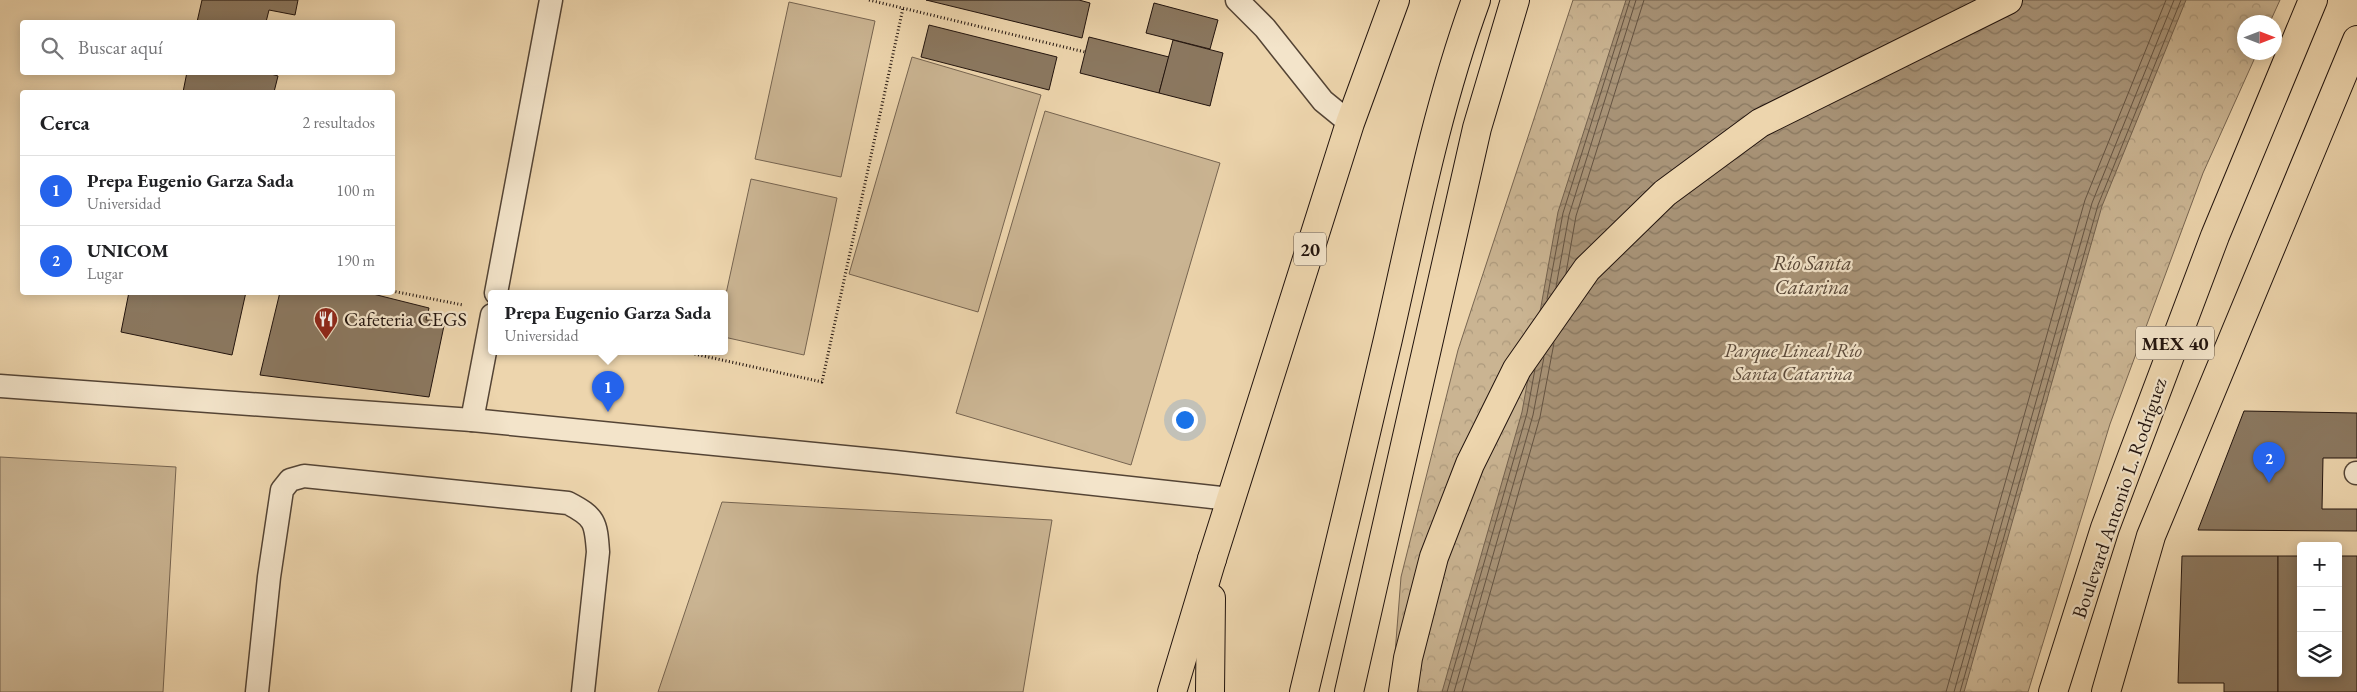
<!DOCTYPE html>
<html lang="es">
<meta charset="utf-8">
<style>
body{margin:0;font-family:"EB Garamond",serif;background:#f2f2f2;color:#202124}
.controls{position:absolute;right:15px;bottom:15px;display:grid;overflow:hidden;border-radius:5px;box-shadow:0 2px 12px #0003}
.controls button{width:45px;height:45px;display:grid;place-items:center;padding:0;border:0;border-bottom:1px solid #e0e0e0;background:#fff;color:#202124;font:25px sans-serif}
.compass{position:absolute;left:2237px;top:15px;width:45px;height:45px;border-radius:50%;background:#fff;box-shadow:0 2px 12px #0003;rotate:90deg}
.you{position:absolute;left:1184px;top:419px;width:18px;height:18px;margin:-12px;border:4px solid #fff;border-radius:50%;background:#1a73e8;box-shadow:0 0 0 8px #1a73e833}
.badge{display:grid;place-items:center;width:32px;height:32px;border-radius:50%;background:#2563eb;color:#fff;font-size:16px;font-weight:700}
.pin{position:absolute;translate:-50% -41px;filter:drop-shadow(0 1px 2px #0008)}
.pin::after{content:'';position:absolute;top:26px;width:18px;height:15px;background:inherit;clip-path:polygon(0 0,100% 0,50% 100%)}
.popup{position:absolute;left:488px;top:290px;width:240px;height:65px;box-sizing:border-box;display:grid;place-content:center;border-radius:5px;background:#fff;filter:drop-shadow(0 1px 4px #0005);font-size:16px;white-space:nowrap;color:#757577}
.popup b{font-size:19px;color:#202124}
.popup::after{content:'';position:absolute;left:50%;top:100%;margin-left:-10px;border:10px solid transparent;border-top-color:#fff}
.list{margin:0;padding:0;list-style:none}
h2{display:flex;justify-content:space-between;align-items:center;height:65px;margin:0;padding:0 20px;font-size:21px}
h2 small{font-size:16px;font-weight:400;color:#757577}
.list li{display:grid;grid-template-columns:32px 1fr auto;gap:15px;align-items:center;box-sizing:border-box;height:70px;padding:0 20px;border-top:1px solid #e0e0e0}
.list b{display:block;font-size:19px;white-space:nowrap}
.list p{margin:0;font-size:16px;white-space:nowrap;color:#757577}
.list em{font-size:16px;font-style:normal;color:#757577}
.icon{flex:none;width:28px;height:28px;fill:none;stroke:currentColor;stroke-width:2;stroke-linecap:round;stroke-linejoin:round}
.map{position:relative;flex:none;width:2357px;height:692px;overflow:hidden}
.search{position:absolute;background:#fff;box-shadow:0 2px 12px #0003;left:20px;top:20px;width:375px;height:55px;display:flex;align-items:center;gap:12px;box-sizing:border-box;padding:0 18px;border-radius:5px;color:#757577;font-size:19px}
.panel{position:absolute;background:#fff;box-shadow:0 2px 12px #0003;left:20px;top:90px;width:375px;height:205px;border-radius:5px}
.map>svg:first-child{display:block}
</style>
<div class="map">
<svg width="2357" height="692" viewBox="0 0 2357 692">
<defs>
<pattern id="park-crowns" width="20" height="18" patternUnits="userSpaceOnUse" patternTransform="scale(1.25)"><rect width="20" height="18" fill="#cab492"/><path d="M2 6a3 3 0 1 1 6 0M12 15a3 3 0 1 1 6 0" fill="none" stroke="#ad9a7d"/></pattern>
<pattern id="water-waves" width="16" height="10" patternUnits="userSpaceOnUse" patternTransform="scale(1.25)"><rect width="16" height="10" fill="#a89377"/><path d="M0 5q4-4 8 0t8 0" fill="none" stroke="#887760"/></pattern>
</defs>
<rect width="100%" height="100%" fill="#edd5ad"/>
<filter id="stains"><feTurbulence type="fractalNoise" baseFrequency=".004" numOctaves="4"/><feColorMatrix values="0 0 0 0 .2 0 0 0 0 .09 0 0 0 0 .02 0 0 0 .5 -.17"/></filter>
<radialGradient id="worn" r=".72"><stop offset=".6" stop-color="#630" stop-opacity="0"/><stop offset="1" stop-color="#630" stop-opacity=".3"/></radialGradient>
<polygon fill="url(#park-crowns)" stroke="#766450" points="1573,0 2280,0 2270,22 2244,22 2244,52 2257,53 2203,173 2110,424 2028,692 1392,692 1401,577 1458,350"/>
<g fill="#cab492" stroke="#766450">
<polygon points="789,2 875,21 841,177 755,159"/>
<polygon points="912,57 1041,95 978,312 849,274"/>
<polygon points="1045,111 1220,163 1131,465 956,413"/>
<polygon points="751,179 837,198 804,355 724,337 724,303"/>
<polygon points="0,457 176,467 163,692 0,692"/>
<polygon points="722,502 1052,520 1023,692 658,692"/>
</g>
<polygon fill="url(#water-waves)" stroke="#72604d" points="1626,0 2186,0 2102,206 1964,692 1442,692 1522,412 1558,212"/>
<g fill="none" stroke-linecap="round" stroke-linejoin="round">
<g stroke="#645342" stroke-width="1">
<polyline points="1566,273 1576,216 1644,0"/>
<polyline points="1556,287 1569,215 1636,0"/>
<polyline points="1547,299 1563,213 1630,0"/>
<polyline points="1447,692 1527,413 1535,369"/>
<polyline points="1454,692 1533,415 1544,357"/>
<polyline points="1462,692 1540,417 1554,343"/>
<polyline points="1946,692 2085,200 2166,0"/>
<polyline points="1954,692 2092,203 2174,0"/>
<polyline points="1960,692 2098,205 2181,0"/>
</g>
</g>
<g fill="#8b7860" stroke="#21130d">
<polygon points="202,0 298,0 295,15 269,10 266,22 197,22"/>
<polygon points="926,0 1079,0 1090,3 1082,38"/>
<polygon points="1154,3 1218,20 1210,49 1146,33"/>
<polygon points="929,25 1057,57 1049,90 921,57"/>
<polygon points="1089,37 1169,57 1159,93 1080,73"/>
<polygon points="1173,40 1223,53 1210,106 1159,93"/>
<polygon points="187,72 264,72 278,76 274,92 183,92"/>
<polygon points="129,292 246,292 232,355 121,332"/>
<polygon points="280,292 365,292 429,308 426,320 445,321 429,397 260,375"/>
<polygon points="2244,411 2357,413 2357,458 2323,458 2322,509 2357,509 2357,531 2198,530"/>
<polygon points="2182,556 2278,556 2278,692 2224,692 2224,683 2178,683"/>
<polygon points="2278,556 2301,556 2301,673 2338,673 2338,556 2357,556 2357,692 2278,692"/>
</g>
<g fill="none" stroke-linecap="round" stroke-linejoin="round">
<g stroke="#544435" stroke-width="25">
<g id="lane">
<polyline points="1237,0 1265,28 1323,101 1350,123"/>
<polyline points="496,293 551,0"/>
<polyline points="0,386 472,420 895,462 1230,499"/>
<polyline points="472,420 492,315"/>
<polyline points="2356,473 2357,473"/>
<path d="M 257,692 L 269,577 L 282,490 L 290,480 L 304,476 L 568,503 C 595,517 596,522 598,552 L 583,692"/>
</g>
</g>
<g stroke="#21130d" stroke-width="30">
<polyline id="primary" points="1212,559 1350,123 1395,0"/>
</g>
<g stroke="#21130d" stroke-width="30">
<g id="highway">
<polyline points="1172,692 1212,559"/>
<polyline points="1210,692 1211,598"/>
<path d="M 1304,692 C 1332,574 1361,457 1388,339 C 1414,225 1436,110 1476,0"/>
<polyline points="1349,692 1477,128 1515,0"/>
<polyline points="1403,692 1408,658 1434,557 1470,464 1517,369 1587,269 1665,193 1760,123 2008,0"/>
<polyline points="2053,692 2105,528 2215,236 2313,0"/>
<polyline points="2106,692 2151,536 2357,40"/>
</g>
</g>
<g stroke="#21130d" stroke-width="3" stroke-dasharray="1 2.5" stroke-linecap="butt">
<polyline points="869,0 1085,52"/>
<polyline points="392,291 463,305"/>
<polyline points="681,351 822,382 903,8"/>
</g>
<use href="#lane" stroke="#f3e4ca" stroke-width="22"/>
<use href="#primary" stroke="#edd5ad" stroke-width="28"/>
<use href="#highway" stroke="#edd5ad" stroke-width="28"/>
</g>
<defs>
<g id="restaurant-pin" transform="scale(1.25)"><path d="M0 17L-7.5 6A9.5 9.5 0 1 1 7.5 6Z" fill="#8f2418" stroke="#f3e4ca"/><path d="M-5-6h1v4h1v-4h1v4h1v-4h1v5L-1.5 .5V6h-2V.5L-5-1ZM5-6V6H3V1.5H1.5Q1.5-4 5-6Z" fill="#fff"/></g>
</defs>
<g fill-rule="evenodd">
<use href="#restaurant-pin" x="326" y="319"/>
</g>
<g text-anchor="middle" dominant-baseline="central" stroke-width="4.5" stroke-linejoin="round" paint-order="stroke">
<g fill="#f3e4ca" stroke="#605246" stroke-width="1">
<rect x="1294" y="232.5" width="32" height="33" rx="4"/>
<rect x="2136" y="326.5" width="78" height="33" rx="4"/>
</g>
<g font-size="19" font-weight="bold" fill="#21130d">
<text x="1310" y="249">20</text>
<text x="2175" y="343">MEX 40</text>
</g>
<g font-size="20" fill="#21130d" stroke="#f3e4ca" text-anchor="start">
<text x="344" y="319">Cafeteria CEGS</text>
</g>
<g font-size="20" font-style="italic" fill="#5c4b3c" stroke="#f3e4ca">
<text x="1793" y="350">Parque Lineal Río<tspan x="1793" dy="23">Santa Catarina</tspan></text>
</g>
<g font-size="20" fill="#21130d" stroke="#f3e4ca">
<text transform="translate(2119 498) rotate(-71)">Boulevard Antonio L. Rodríguez</text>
</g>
<g font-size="21" font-style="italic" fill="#574637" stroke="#f3e4ca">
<text x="1812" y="262">Río Santa<tspan x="1812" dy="24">Catarina</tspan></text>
</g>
</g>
<rect width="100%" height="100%" filter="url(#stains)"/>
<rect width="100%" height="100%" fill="url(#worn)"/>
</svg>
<div class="controls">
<button>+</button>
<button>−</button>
<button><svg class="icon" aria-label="layers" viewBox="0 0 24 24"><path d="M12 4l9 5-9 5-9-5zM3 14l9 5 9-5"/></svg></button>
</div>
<svg class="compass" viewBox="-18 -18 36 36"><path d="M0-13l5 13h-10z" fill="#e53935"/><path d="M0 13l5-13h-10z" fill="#757577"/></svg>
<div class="you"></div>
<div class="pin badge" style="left:608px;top:412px">1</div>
<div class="popup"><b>Prepa Eugenio Garza Sada</b>Universidad</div>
<div class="pin badge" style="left:2269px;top:483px">2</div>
<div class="search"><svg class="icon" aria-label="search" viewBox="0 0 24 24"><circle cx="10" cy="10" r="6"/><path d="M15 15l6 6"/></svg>Buscar aquí</div>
<section class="panel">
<h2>Cerca<small>2 resultados</small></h2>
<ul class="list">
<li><span class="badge">1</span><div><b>Prepa Eugenio Garza Sada</b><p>Universidad</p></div><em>100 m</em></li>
<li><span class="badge">2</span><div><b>UNICOM</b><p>Lugar</p></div><em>190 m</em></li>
</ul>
</section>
</div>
